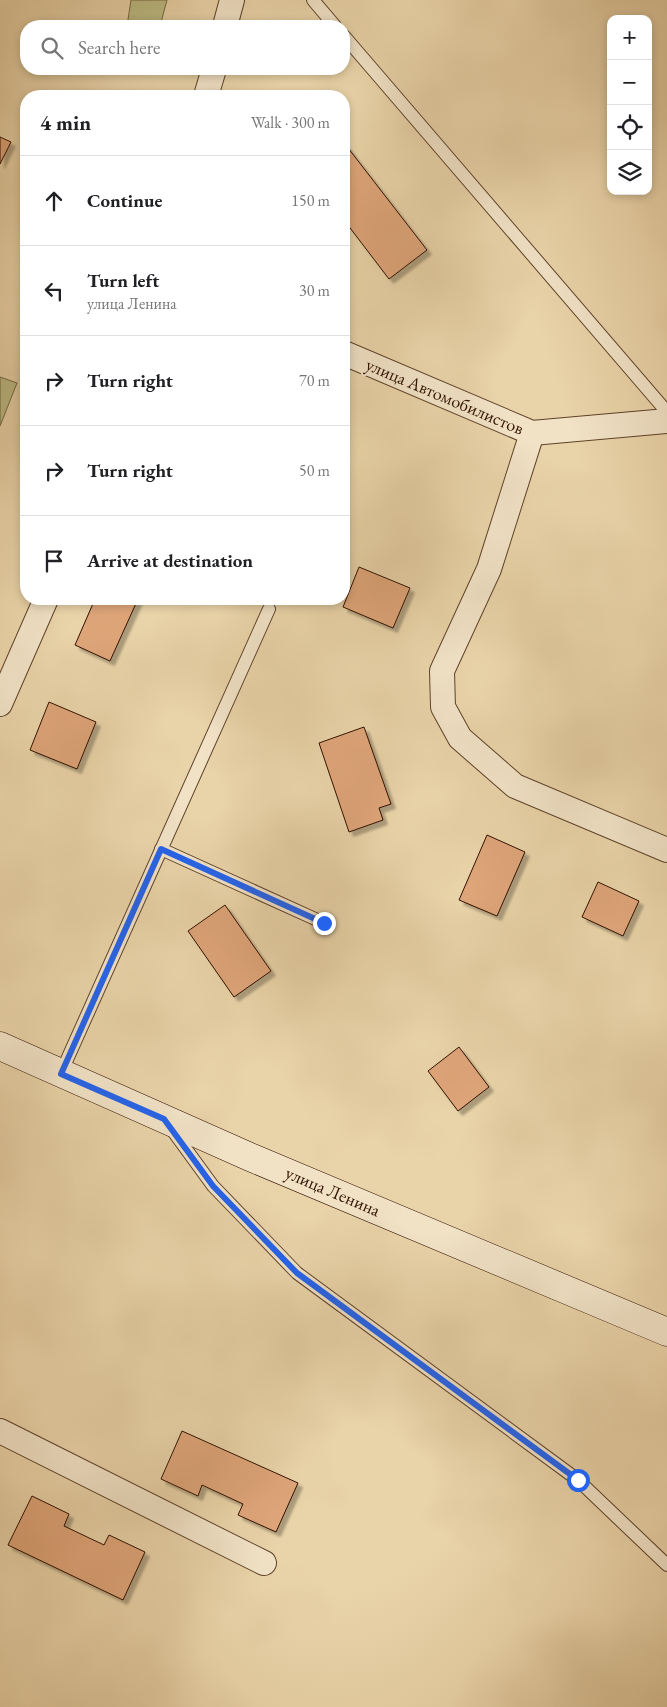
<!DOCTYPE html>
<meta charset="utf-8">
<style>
body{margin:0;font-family:"EB Garamond",serif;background:#f6f6f6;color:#202124}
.controls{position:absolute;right:15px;top:15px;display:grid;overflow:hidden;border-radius:10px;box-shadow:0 2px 8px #0003}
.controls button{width:45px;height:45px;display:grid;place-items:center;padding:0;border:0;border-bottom:1px solid #e0e0e0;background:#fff;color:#202124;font:25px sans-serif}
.stop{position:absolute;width:15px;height:15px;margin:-11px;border:4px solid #2563eb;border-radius:50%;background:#fff}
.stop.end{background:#2563eb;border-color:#fff;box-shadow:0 1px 5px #0008}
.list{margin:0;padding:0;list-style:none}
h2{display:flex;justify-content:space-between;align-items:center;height:65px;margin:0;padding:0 20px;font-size:21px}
h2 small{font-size:16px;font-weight:400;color:#757577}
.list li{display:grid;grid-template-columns:32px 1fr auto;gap:15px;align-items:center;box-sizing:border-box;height:90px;padding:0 20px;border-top:1px solid #e0e0e0}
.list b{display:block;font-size:19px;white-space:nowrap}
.list p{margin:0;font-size:16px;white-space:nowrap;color:#757577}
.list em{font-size:16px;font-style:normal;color:#757577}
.icon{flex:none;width:28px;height:28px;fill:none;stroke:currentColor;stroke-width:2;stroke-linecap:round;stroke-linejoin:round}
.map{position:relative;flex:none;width:667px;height:1707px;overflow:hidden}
.search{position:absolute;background:#fff;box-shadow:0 2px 8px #0003;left:20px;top:20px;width:330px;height:55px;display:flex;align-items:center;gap:12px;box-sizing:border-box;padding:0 18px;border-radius:20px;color:#757577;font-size:19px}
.panel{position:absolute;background:#fff;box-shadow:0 2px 8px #0003;left:20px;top:90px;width:330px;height:515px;border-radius:20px}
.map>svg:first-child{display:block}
</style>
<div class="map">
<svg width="667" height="1707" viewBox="0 0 667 1707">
<defs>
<filter id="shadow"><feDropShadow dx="4.5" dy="4.5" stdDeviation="1" flood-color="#0004"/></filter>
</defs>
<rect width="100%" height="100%" fill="#e9d3a8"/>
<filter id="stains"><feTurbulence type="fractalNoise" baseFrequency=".004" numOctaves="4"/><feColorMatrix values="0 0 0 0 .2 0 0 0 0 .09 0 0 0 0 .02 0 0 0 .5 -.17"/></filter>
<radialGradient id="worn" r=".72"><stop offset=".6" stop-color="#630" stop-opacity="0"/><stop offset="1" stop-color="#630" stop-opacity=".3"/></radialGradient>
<g fill="#bcbb84" stroke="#766642">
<polygon points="131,0 167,0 160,26 127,26"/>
<polygon points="0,377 17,383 0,426"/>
</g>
<g fill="#dea579" stroke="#301100" filter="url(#shadow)">
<polygon points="0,137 11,142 0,164"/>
<polygon points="345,144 427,250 389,279 344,220"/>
<polygon points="359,567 410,588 393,628 343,607"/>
<polygon points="95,599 138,599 110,661 75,645"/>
<polygon points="49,702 96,722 77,769 30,750"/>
<polygon points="364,727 391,804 379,808 383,820 349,832 319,743"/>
<polygon points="487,835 525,852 497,916 459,900"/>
<polygon points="598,882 639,901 623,936 582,917"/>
<polygon points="225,905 271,971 234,997 188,931"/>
<polygon points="459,1047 489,1087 458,1111 428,1071"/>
<polygon points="182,1431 298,1483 276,1532 238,1515 243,1504 202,1485 198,1496 161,1479"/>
<polygon points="32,1496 69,1514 64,1526 104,1545 109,1535 145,1552 123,1600 8,1545"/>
</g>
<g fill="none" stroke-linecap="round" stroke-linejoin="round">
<g stroke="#5e422a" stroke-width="14">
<g id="service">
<polyline points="313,0 335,26"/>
<polyline points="344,36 667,412"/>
<polyline points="161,849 324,923"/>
<polyline points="61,1073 269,609"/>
<polyline points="170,1127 213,1186 297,1273 578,1480 667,1565"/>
</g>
</g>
<g stroke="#5e422a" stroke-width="26">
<g id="minor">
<polyline points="225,26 232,0"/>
<polyline points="206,96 214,69"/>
<polyline points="344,353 532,433 667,421"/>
<polyline points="532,433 489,569 442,671 443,707 460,738 515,786 667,850"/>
<polyline points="0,704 46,599"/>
<polyline points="0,1431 264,1563"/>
</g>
</g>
<g stroke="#301100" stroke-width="29">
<polyline id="secondary" points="0,1046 250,1157 667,1332"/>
</g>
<use href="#service" stroke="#f1e2c6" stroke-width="12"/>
<use href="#minor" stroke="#f1e2c6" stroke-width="24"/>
<use href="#secondary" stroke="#f1e2c6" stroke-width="28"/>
</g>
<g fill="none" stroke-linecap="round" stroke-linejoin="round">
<polyline stroke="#2563eb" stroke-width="6" points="324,923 161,849 61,1074 164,1119 213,1186 297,1273 578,1480"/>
</g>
<g text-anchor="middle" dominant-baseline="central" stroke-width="4" stroke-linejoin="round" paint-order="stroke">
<g font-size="18" fill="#301100" stroke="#f1e2c6">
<text transform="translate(445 396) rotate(23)">улица Автомобилистов</text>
<text transform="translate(333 1191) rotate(23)">улица Ленина</text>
</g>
</g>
<rect width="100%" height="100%" filter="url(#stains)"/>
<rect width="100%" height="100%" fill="url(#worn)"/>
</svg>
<div class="controls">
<button>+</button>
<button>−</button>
<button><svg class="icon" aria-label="locate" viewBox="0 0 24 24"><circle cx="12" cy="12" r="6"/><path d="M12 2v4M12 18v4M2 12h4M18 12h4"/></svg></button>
<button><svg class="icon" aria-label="layers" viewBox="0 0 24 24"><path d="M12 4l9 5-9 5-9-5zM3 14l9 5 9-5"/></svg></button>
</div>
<div class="stop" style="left:578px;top:1480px"></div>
<div class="stop end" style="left:324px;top:923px"></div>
<div class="search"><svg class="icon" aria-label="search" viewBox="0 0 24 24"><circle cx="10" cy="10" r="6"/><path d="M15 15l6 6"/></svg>Search here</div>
<section class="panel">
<h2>4 min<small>Walk · 300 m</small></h2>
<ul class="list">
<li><svg class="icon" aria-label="ahead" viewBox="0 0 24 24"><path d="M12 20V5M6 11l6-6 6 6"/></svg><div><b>Continue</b></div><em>150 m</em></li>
<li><svg class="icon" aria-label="left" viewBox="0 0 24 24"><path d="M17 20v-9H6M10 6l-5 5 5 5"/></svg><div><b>Turn left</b><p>улица Ленина</p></div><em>30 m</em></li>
<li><svg class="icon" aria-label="right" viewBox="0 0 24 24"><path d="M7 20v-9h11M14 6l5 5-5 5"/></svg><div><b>Turn right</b></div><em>70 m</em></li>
<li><svg class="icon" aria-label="right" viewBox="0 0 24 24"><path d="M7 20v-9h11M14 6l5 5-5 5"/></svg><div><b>Turn right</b></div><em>50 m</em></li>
<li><svg class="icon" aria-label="arrive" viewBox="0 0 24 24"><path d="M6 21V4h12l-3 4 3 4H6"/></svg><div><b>Arrive at destination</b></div></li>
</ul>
</section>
</div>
